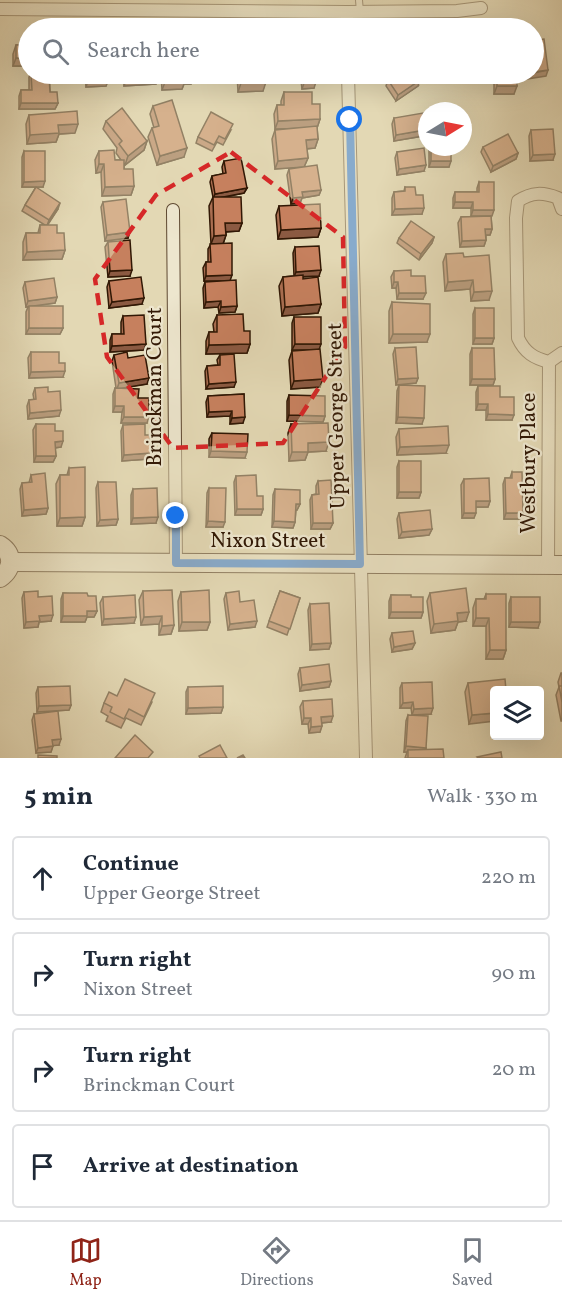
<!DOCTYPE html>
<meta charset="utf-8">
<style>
body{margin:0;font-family:Vollkorn,serif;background:#f6f6f7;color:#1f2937}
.controls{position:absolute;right:18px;bottom:18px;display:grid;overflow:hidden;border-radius:6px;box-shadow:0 6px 24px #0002}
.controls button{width:54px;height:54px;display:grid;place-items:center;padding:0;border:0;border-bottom:2px solid #e0e1e3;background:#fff;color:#1f2937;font:30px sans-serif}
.compass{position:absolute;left:418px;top:102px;width:54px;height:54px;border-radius:50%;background:#fff;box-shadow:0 6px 24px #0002;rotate:80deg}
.stop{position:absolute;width:18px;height:18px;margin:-14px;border:4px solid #1a73e8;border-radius:50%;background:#fff}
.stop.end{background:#1a73e8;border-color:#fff;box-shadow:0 2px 6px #0008}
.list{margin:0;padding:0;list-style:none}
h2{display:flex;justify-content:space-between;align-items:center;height:78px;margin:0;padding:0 24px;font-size:26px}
h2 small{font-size:20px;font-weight:400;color:#747a83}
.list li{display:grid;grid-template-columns:39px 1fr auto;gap:18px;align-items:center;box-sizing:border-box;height:84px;margin:0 12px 12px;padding:0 12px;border:2px solid #e0e1e3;border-radius:6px}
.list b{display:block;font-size:22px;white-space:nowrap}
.list p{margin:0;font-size:20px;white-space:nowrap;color:#747a83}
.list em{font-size:20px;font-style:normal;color:#747a83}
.icon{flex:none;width:33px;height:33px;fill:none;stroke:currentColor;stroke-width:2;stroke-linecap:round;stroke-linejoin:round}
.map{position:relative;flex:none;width:562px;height:758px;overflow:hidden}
.search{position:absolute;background:#fff;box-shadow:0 6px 24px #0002;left:18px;right:18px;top:18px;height:66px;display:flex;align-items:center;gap:15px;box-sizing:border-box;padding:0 21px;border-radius:33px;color:#747a83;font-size:22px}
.sheet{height:462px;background:#fff}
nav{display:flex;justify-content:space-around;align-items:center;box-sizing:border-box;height:84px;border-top:2px solid #e0e1e3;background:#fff;font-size:16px;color:#747a83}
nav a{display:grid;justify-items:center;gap:3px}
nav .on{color:#8f2418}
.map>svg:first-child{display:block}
</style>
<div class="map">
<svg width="562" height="758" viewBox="0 0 562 758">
<rect width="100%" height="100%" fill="#e3d8b4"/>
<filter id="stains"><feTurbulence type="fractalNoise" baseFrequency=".00333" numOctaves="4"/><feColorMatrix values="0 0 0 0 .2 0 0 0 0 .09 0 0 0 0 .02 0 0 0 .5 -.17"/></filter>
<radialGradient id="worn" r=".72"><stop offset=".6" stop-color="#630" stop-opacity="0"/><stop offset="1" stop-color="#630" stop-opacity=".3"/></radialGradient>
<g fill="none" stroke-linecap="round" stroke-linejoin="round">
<g stroke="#5e4831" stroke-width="8">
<polyline id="lane" points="359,0 360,12"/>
</g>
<g stroke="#5e4831" stroke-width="14">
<g id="street">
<polyline points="0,9 347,12 457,11 481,8"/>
<polyline points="347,12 347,28"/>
<polyline points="348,74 366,758"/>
<path d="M 562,209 L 558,198 C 543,192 532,192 518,201 L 516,218 L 518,338 C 525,353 534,358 549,362 L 562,353"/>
<polyline points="173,210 176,563"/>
<polyline points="548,565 549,362"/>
</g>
</g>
<g stroke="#311805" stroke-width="20">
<g id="secondary">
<path d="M 0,545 C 14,554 13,569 0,578"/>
<polyline points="11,562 562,565"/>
</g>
</g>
<use href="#lane" stroke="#ede6ce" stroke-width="6"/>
<use href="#street" stroke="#ede6ce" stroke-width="12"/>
<use href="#secondary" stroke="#ede6ce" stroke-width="18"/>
</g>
<g fill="#aa6e51" stroke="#311805" stroke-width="1.5">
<polygon points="28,36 28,66 13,66 13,54 16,45 25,45"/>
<polygon points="31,74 49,74 50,92 58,103 55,109 19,109 19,96 21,90 29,90 29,77"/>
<polygon points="85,74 109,74 106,86 86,87"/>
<polygon points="123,74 159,74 156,84 124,86"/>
<polygon points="161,74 194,74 191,84 184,84 182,89 162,90"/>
<polygon points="237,74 266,74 263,91 238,92"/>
<polygon points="293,74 315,74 314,88 302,89 301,81 293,82"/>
<polygon points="494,74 517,74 514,94 494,94"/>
<polygon points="388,80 418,86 396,101 386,86"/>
<polygon points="284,92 312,104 320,119 317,128 318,139 315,148 307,149 308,158 304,167 275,169 272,139 275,130 292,129 275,129 274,114 277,105 281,105 281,101"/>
<polygon points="153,106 184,157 157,165 148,137 152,128 154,128 150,114"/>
<polygon points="29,115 75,133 59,134 56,142 27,144 26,124"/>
<polygon points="394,118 423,136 394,141 392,124"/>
<polygon points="106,121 147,141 144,150 125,165 124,163 124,169 134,186 131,195 102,196 101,172 96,173 95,160 99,151 115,160 121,160 116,153 117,148 103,129"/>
<polygon points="231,130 223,145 217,142 212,151 196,143 198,137"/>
<polygon points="531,130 553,160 530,161 529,136"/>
<polygon points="429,147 451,147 449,167 429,167"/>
<polygon points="483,147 518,153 516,159 491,172 481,152"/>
<polygon points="24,151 43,187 36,187 58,209 47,225 57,233 65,250 62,259 23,260 23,242 26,233 38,233 40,225 45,225 22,211 25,205 36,187 22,187 22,157"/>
<polygon points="397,152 424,171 397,175 395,158"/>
<polygon points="224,161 247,188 244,193 225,197 242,223 239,231 226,232 226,235 223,244 230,280 237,306 235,312 219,313 218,307 204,308 203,288 205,282 210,281 204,281 203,268 206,262 208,262 208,249 211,244 209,206 213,197 210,182 212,176 223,174 222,167"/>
<polygon points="289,169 321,190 319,195 302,198 300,203 291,204 287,175"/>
<polygon points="479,182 491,216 492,229 490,235 486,235 486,240 484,246 460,247 458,223 461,217 491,216 471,216 471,208 453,208 453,198 455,192 477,192 477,188"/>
<polygon points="405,187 416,195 422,214 392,215 392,198 394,192 404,191"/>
<polygon points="103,202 128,238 105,241 101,207"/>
<polygon points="279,206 321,228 318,237 278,239 276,215"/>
<polygon points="434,237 432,243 419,260 397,243 399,238"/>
<polygon points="108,242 130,276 108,277 105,247"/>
<polygon points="295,247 319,276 303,277 303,279 321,304 318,313 282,316 279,286 283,277 294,276 293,253"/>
<polygon points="446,254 464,257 489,300 471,301 470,289 445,291 443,262"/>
<polygon points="394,271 411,276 423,299 397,299 396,288 392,288 391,277"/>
<polygon points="109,281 142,304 109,308 107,287"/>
<polygon points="25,282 57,297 55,303 31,306 63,328 60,334 26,334 26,312 28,307 26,307 23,288"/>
<polygon points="392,302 427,342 389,343 389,311"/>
<polygon points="475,308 494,338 492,344 473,344 473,314"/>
<polygon points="217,315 244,331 250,344 247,353 206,354 206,341 209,332 214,332 213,324"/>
<polygon points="123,316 144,350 110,352 110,340 112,334 121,334 121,322"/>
<polygon points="294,317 319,349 320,387 291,389 289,360 292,351 307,350 292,350 292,323"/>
<polygon points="395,348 418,378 416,383 396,385 393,354"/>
<polygon points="472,348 495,379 493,385 470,385 470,354"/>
<polygon points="31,352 63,377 29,378 28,358"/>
<polygon points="114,355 128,358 147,384 119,388 138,398 147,423 121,423 122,412 113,412 113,394 115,388 116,388 112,361"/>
<polygon points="220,355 234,387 206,389 205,371 207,366 218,365 217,360"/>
<polygon points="399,385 422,424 396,423 397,391"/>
<polygon points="478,386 500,397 512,420 486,420 486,410 476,410 476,392"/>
<polygon points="35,388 48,392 59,416 28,419 27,406 29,400 34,400 33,394"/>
<polygon points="244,394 243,423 230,424 230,416 207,417 206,402 208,396"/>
<polygon points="289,395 325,416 323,422 287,421 287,401"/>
<polygon points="36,424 55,431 61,447 55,448 56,456 53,462 34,462 33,430"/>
<polygon points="291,424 326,451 308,452 305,460 289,461 288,433"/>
<polygon points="123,425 145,435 151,453 149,459 122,461 121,431"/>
<polygon points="399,429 446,453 397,455 396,437"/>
<polygon points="212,433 245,458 209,457 209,439"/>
<polygon points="399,461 421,492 419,498 397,498 397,467"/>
<polygon points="69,468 85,517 82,526 57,526 56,484 60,475 67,475"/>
<polygon points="512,472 523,513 521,519 504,519 503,484 505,478 510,478"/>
<polygon points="31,475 48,508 46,514 22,516 20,489 22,483 29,483"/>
<polygon points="236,476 257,496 263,509 261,515 235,515 234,482"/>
<polygon points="464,479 490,501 488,507 476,507 474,518 462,518 461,485"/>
<polygon points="318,481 333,523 330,529 311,529 310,500 312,495 316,494 316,486"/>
<polygon points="98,482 118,519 116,525 97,526 96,488"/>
<polygon points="209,488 223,527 206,527 207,493"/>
<polygon points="133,489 156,523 131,524 131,495"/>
<polygon points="275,489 300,504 297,510 296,510 295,522 293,528 272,527 273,495"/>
<polygon points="399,513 432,529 429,535 399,538 397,519"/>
<polygon points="143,591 174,625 171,634 159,635 159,624 141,625 139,600"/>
<polygon points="280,591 300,598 287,635 267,627"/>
<polygon points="24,592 38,597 51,621 39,622 38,627 24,628 22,598"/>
<polygon points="181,592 210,622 207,630 179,631 178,601"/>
<polygon points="63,593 88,596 97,611 94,617 87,617 85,622 61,622 61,599"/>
<polygon points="226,593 240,602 255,627 228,630 224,599"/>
<polygon points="430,593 466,621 458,622 455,630 431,633 427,601"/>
<polygon points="486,594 506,650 503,659 486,659 486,626 473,626 473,608 476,599 484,599"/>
<polygon points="391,595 411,597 423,612 421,618 389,618 389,601"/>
<polygon points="103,597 134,623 102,625 100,603"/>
<polygon points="511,597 538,628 509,627 509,603"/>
<polygon points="310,604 331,643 329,649 310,650 308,610"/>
<polygon points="392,633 415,643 412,649 392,652 390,639"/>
<polygon points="300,668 331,681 329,687 300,691 298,674"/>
<polygon points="561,673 562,673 562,721 561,721 556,695 559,687 558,682"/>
<polygon points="402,683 431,714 412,715 411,708 400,708 400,688"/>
<polygon points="468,683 506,690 469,724 465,692"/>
<polygon points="38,687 71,705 69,710 37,712 36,693"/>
<polygon points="188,687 223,707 221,713 186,714 186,692"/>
<polygon points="117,696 152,702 141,725 126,718 121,728 106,721 108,716 101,712 104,703"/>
<polygon points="303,701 331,722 322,723 320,732 309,733 308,724 302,724 300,707"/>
<polygon points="34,714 59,745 53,745 51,752 36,753 32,720"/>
<polygon points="408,715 426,748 425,750 444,758 405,758 407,752 404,752 406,721"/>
</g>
<g fill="#8b5a42" stroke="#311805" stroke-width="1.5">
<polygon points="16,58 28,58 28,66 13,66"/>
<polygon points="548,70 546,76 527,79 529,74"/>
<polygon points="458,74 476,74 456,78"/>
<polygon points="159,75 156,84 124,86 127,78"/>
<polygon points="303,75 301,81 293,82 295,76"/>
<polygon points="185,76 194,76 191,84 184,84 182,89 162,90 165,82"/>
<polygon points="110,77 106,86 86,87 89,78"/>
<polygon points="420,80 418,86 396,101 398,95"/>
<polygon points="266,82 263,91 238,92 241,83"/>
<polygon points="316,82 314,88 302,89 304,83"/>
<polygon points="497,86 517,86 514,94 494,94"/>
<polygon points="21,103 58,103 55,109 19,109"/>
<polygon points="320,119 317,128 275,129 278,121"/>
<polygon points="78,124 75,133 59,134 56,142 27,144 30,135 58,125"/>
<polygon points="425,130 423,136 394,141 396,135"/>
<polygon points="318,139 315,148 303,149 306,140"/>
<polygon points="147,141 144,150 125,165 128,156"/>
<polygon points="187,148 184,157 157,165 160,156"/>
<polygon points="518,153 516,159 491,172 493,166"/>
<polygon points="555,154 553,160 530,161 533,155"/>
<polygon points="308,158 304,167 275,169 278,161"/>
<polygon points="431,161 451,161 449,167 429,167"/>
<polygon points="99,164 104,164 101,172 96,173"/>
<polygon points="426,165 424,171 397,175 399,169"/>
<polygon points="45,181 43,187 22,187 24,182"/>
<polygon points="134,186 131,195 102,196 105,187"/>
<polygon points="247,188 244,193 213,199 215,194"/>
<polygon points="321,190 319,195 302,198 300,203 291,204 293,198 302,192"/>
<polygon points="455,202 473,202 471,208 453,208"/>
<polygon points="60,203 58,209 47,226 49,220"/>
<polygon points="424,208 422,214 392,215 395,209"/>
<polygon points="473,210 494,210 492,216 471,216"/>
<polygon points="225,223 242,223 239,231 222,232"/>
<polygon points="321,228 318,237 278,239 281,230"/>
<polygon points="485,229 492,229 490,235 483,235"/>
<polygon points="130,232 128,238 105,241 107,235"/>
<polygon points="226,235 223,244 211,244 214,236"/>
<polygon points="434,237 432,243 419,260 421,254"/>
<polygon points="486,240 484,246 460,247 462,241"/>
<polygon points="65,250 62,259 23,260 27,252"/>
<polygon points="132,270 130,276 108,277 110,271"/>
<polygon points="321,270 319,276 294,277 296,272"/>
<polygon points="232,275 230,281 204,281 206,276"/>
<polygon points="473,280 470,289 445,291 448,282"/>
<polygon points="394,282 398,282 396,288 392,288"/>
<polygon points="492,291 489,300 471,301 474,292"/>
<polygon points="399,293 426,293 423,299 397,299"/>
<polygon points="57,297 55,303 26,307 28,301"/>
<polygon points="144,298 142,304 109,308 112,302"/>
<polygon points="221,301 218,307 204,308 206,302"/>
<polygon points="321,304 318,313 282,316 285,307"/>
<polygon points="237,306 235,312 219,313 221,307"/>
<polygon points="29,328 63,328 60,334 26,334"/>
<polygon points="393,334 430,334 427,342 389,343"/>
<polygon points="475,338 494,338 492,344 473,344"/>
<polygon points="146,344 144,350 110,352 112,346"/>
<polygon points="250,344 247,353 206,354 209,345"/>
<polygon points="295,344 321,344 319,350 292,350"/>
<polygon points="65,371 63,377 29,378 31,372"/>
<polygon points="149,378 147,384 117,389 119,383"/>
<polygon points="418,378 416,383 396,385 398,379"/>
<polygon points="323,379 320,387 291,389 294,381"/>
<polygon points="472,379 495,379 493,385 470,385"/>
<polygon points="236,382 234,387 206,389 209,384"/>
<polygon points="478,404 488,404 486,410 476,410"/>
<polygon points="115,406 124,406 122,412 113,412"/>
<polygon points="61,410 59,416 28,419 30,413"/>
<polygon points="232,411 230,416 207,417 209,412"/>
<polygon points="488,414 514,415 512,420 486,420"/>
<polygon points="289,415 325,416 323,422 287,421"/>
<polygon points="124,417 149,417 147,423 121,423"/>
<polygon points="245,417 243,423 230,424 232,418"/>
<polygon points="398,417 424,418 422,424 396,423"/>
<polygon points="63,441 61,447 53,448 55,442"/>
<polygon points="329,442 326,451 308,452 305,460 289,461 292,452 308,443"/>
<polygon points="449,445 446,453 397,455 400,447"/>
<polygon points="211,451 247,452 245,458 209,457"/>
<polygon points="151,453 149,459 122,461 124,455"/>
<polygon points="36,456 56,456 53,462 34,462"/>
<polygon points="399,492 421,492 419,498 397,498"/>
<polygon points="476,501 490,501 488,507 474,507"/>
<polygon points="296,504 300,504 297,510 294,510"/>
<polygon points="48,508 46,514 22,516 24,510"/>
<polygon points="237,509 263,509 261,515 235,515"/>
<polygon points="464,513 476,513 474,518 462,518"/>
<polygon points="506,513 523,513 521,519 504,519"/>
<polygon points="85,517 82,526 57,526 60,518"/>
<polygon points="158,517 156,523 131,524 133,518"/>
<polygon points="118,519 116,525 97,526 100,520"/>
<polygon points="208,521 225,522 223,527 206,527"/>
<polygon points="274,521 295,522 293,528 272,527"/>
<polygon points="313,523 333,523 330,529 311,529"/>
<polygon points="432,529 429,535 399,538 402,532"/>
<polygon points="87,611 97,611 94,617 87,617 85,622 61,622 63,616"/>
<polygon points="391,612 423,612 421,618 389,618"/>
<polygon points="469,612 466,621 458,622 455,630 431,633 434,624 457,613"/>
<polygon points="53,615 51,621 39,622 38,627 24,628 26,622 39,616"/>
<polygon points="162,616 159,624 141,625 144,617"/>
<polygon points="136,617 134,623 102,625 104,619"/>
<polygon points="476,618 489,618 486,626 473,626"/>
<polygon points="257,621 255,627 228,630 230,624"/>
<polygon points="182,622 210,622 207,630 179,631"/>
<polygon points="511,622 540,622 538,628 509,627"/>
<polygon points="174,625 171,634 159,635 162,626"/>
<polygon points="331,643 329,649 310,650 312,644"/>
<polygon points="415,643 412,649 392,652 394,647"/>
<polygon points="490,650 506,650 503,659 486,659"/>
<polygon points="331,681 329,687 300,691 302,685"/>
<polygon points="413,702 411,708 400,708 403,703"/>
<polygon points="71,705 69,710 37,712 39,706"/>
<polygon points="223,707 221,713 186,714 188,708"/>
<polygon points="433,708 431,714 412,715 414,709"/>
<polygon points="495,713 495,721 469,724 472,715"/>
<polygon points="333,716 331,722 319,723 321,717"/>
<polygon points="304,718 311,718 308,724 302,724"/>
<polygon points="322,726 320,732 309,733 311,727"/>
<polygon points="61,739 59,745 50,746 52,740"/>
<polygon points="53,746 51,752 36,753 38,748"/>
<polygon points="406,746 426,748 424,754 408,750 407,752 404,752"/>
</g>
<g fill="#c6805e" stroke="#311805" stroke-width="1.5">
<polygon points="544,39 548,70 534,72 534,40"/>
<rect x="16" y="45" width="12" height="13"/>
<polygon points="31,74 49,74 50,92 57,92 58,103 21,103 21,90 32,90"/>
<polygon points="88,74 109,74 110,77 89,78"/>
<polygon points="127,74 159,74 159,75 127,78"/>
<polygon points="164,74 194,74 194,76 185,76 185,81 165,82"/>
<polygon points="241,74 266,74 266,82 241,83"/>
<polygon points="295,74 315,74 316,82 304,83 303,75 295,76"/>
<polygon points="398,74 416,74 420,80 398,95 388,80"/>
<rect x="497" y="74" width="20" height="12"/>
<polygon points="284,92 312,92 312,104 320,104 320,119 278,121 277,105 284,105"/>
<polygon points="172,100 187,148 160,156 152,128 159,126 153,106"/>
<polygon points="122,108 147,141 128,156 119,144 122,141 106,121"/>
<polygon points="77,111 78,124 58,125 59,133 30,135 29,115"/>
<polygon points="211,112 233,124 225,139 219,136 214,145 198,137"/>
<polygon points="423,113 425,130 396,135 394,118"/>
<polygon points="317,126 318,139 306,140 308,158 278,161 275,130"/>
<polygon points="553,129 555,154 533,155 531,130"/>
<polygon points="508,134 518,153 493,166 483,147"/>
<rect x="431" y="147" width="20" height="14"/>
<polygon points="424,148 426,165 399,169 397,152"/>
<polygon points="114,150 115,160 124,160 124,169 133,169 134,186 105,187 104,164 99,164 99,151"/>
<polygon points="24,151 45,151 45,181 24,182"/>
<polygon points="241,158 247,188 215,194 212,176 226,173 224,161"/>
<polygon points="317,165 321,190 302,192 303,197 293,198 289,169"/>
<polygon points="479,182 494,182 494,210 473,210 473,202 455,202 455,192 479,192"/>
<polygon points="36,187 60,203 49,220 25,205"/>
<polygon points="405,187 415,187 416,195 423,195 424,208 395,209 394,192 405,191"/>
<polygon points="213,197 241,197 242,223 225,223 226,235 214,236"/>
<polygon points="126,199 130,232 107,235 103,202"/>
<polygon points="320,204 321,228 281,230 279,206"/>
<polygon points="491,216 492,229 485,229 486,240 462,241 461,217"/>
<polygon points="411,221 434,237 421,254 399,238"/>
<polygon points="40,225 57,225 57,233 64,233 65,250 27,252 26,233 40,233"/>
<polygon points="130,240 132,270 110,271 108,242"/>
<polygon points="232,243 232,275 206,276 206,262 211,262 210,244"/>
<polygon points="319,246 321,270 296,272 295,247"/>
<polygon points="463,253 464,257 489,255 492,291 474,292 473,280 448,282 446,254"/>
<polygon points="411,270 411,276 425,276 426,293 399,293 398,282 394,282 394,271"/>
<polygon points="303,275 303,279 318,277 321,304 285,307 283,277"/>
<polygon points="141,277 144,298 112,302 109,281"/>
<polygon points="54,278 57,297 28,301 25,282"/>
<polygon points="236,280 237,306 221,307 221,301 206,302 205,282"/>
<polygon points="392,302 430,304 430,334 393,334"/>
<rect x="29" y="306" width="34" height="22"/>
<rect x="475" y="308" width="19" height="30"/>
<polygon points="243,314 244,331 250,331 250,344 209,345 209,332 217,332 217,315"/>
<polygon points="144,315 146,344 112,346 112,334 124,334 123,316"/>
<polygon points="294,317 321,317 321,344 295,344"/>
<polygon points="416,347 418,378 398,379 395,348"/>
<polygon points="472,348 494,348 495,379 472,379"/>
<polygon points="320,349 323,379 294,381 292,351"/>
<polygon points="31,352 59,352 59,363 65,363 65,371 31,372"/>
<polygon points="127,352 128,358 145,355 149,378 119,383 114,355"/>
<polygon points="234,354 236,382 209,384 207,366 220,365 220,355"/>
<polygon points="399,385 425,386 424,418 398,417"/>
<polygon points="478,386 500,386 500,397 514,397 514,415 488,414 488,404 478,404"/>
<polygon points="48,387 48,392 60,391 61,410 30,413 29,400 36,399 35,388"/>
<polygon points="115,388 139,389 138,398 149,398 149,417 124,417 124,406 115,406"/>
<polygon points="244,394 245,417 232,418 232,411 209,412 208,396"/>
<polygon points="289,395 325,396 325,416 289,415"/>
<polygon points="328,423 329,442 308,443 308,452 292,452 291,424"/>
<polygon points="36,424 55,424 55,431 63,431 63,441 55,442 56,456 36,456"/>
<polygon points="145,424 145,435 150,435 151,453 124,455 123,425"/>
<polygon points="448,426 449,445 400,447 399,429"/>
<polygon points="212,433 248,434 247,452 211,451"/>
<rect x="399" y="461" width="22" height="31"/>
<polygon points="85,467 85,517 60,518 60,475 69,475 69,468"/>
<polygon points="512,472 522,472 523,513 506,513 505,478 512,478"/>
<polygon points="45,473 48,508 24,510 22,483 32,482 31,475"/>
<polygon points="256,475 257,496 263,496 263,509 237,509 236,476"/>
<polygon points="489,478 490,501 476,501 476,513 464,513 464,479"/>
<polygon points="331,480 333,523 313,523 312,495 319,494 318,481"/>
<polygon points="98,482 116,482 118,519 100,520"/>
<polygon points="157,488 158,517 133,518 133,489"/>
<polygon points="209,488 226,488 225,522 208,521"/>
<polygon points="275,489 300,490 300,504 296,504 295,522 274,521"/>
<polygon points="430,510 432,529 402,532 399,513"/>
<polygon points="466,588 469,612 457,613 458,621 434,624 430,593"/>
<polygon points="172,590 174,625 162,626 162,616 144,617 143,591"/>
<polygon points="209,590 210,622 182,622 181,592"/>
<polygon points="38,591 38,597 52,596 53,615 39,616 40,621 26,622 24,592"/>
<polygon points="239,591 240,602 254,600 257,621 230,624 226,593"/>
<polygon points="280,591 300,598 290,629 269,621"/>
<polygon points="63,593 87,593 88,596 96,596 97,611 87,611 87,616 63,616"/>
<polygon points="486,594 506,594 506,650 490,650 489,618 476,618 476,599 486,599"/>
<polygon points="135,595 136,617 104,619 103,597"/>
<polygon points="391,595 411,595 411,597 423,597 423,612 391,612"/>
<rect x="511" y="597" width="29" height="25"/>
<polygon points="329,603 331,643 312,644 310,604"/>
<polygon points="413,631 415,643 394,647 392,633"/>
<polygon points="329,664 331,681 302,685 300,668"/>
<polygon points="125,679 155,693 144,717 129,709 124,719 110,712 112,707 104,703 109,692 117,696"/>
<polygon points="505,679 506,690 495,690 495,713 472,715 468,683"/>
<polygon points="432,682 433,708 414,709 413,702 403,703 402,683"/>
<polygon points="70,686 71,705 39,706 38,687"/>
<polygon points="223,686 223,707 188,708 188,687"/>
<polygon points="559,686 562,686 562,702"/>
<polygon points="332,699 333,716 321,717 322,726 311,727 311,718 304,718 303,701"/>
<polygon points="58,711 61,739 52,740 53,746 38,748 34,714"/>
<polygon points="408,715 428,716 426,748 406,746"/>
<polygon points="135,735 153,752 148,758 115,758"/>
<polygon points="220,745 227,758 200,758 199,756"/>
<polygon points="443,749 444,758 408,758 408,750"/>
<polygon points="501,752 502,758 478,758 477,757"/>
<polygon points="38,755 57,756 57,758 38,758"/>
<polygon points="243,755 245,758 237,758"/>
</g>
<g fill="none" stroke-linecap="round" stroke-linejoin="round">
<polyline stroke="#1a73e8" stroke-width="8" points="176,516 176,563 360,564 350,120"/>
</g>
<path d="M0 0H562V758H0ZM 231,152 L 343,237 L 345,347 L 283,443 L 173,448 L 107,357 L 95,279 L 156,195 Z" fill="#e3d8b4" fill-opacity=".55" fill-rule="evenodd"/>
<path fill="none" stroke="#d62828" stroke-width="4.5" stroke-dasharray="12 8" stroke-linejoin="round" d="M 231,152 L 343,237 L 345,347 L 283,443 L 173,448 L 107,357 L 95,279 L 156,195 Z"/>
<g text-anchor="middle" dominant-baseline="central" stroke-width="4.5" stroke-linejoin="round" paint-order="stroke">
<g font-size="21" fill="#311805" stroke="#ede6ce">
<text transform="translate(155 387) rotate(-90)">Brinckman Court</text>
<text transform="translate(337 416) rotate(-91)">Upper George Street</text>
<text transform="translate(529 463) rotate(-90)">Westbury Place</text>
<text x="268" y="541">Nixon Street</text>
</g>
</g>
<rect width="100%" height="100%" filter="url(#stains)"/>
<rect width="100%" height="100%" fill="url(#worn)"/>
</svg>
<div class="controls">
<button><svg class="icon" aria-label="layers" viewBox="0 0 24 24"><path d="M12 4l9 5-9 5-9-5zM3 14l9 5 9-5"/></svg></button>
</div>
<svg class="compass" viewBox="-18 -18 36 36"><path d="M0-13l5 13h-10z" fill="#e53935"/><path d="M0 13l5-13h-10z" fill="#747a83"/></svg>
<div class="stop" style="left:350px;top:120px"></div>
<div class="stop end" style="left:176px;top:516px"></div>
<div class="search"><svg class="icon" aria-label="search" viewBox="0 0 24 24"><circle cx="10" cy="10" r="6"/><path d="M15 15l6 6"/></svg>Search here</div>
</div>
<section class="sheet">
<h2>5 min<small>Walk · 330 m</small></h2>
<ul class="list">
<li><svg class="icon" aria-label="ahead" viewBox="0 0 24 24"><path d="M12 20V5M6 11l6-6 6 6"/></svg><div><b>Continue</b><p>Upper George Street</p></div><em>220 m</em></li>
<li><svg class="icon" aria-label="right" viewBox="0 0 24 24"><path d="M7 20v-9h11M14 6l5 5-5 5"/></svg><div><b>Turn right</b><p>Nixon Street</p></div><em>90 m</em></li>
<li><svg class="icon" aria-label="right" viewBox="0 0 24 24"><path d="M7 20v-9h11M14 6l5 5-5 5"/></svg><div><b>Turn right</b><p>Brinckman Court</p></div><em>20 m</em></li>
<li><svg class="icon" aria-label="arrive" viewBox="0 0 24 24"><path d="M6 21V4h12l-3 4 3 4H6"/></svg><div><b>Arrive at destination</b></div></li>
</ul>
</section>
<nav>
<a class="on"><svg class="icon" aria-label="map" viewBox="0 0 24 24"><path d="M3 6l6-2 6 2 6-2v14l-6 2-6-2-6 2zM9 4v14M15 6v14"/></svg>Map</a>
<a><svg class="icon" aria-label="directions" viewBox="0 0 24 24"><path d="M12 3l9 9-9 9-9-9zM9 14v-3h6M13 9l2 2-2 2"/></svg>Directions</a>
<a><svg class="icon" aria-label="saved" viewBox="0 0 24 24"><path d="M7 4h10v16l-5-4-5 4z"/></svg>Saved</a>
</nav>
